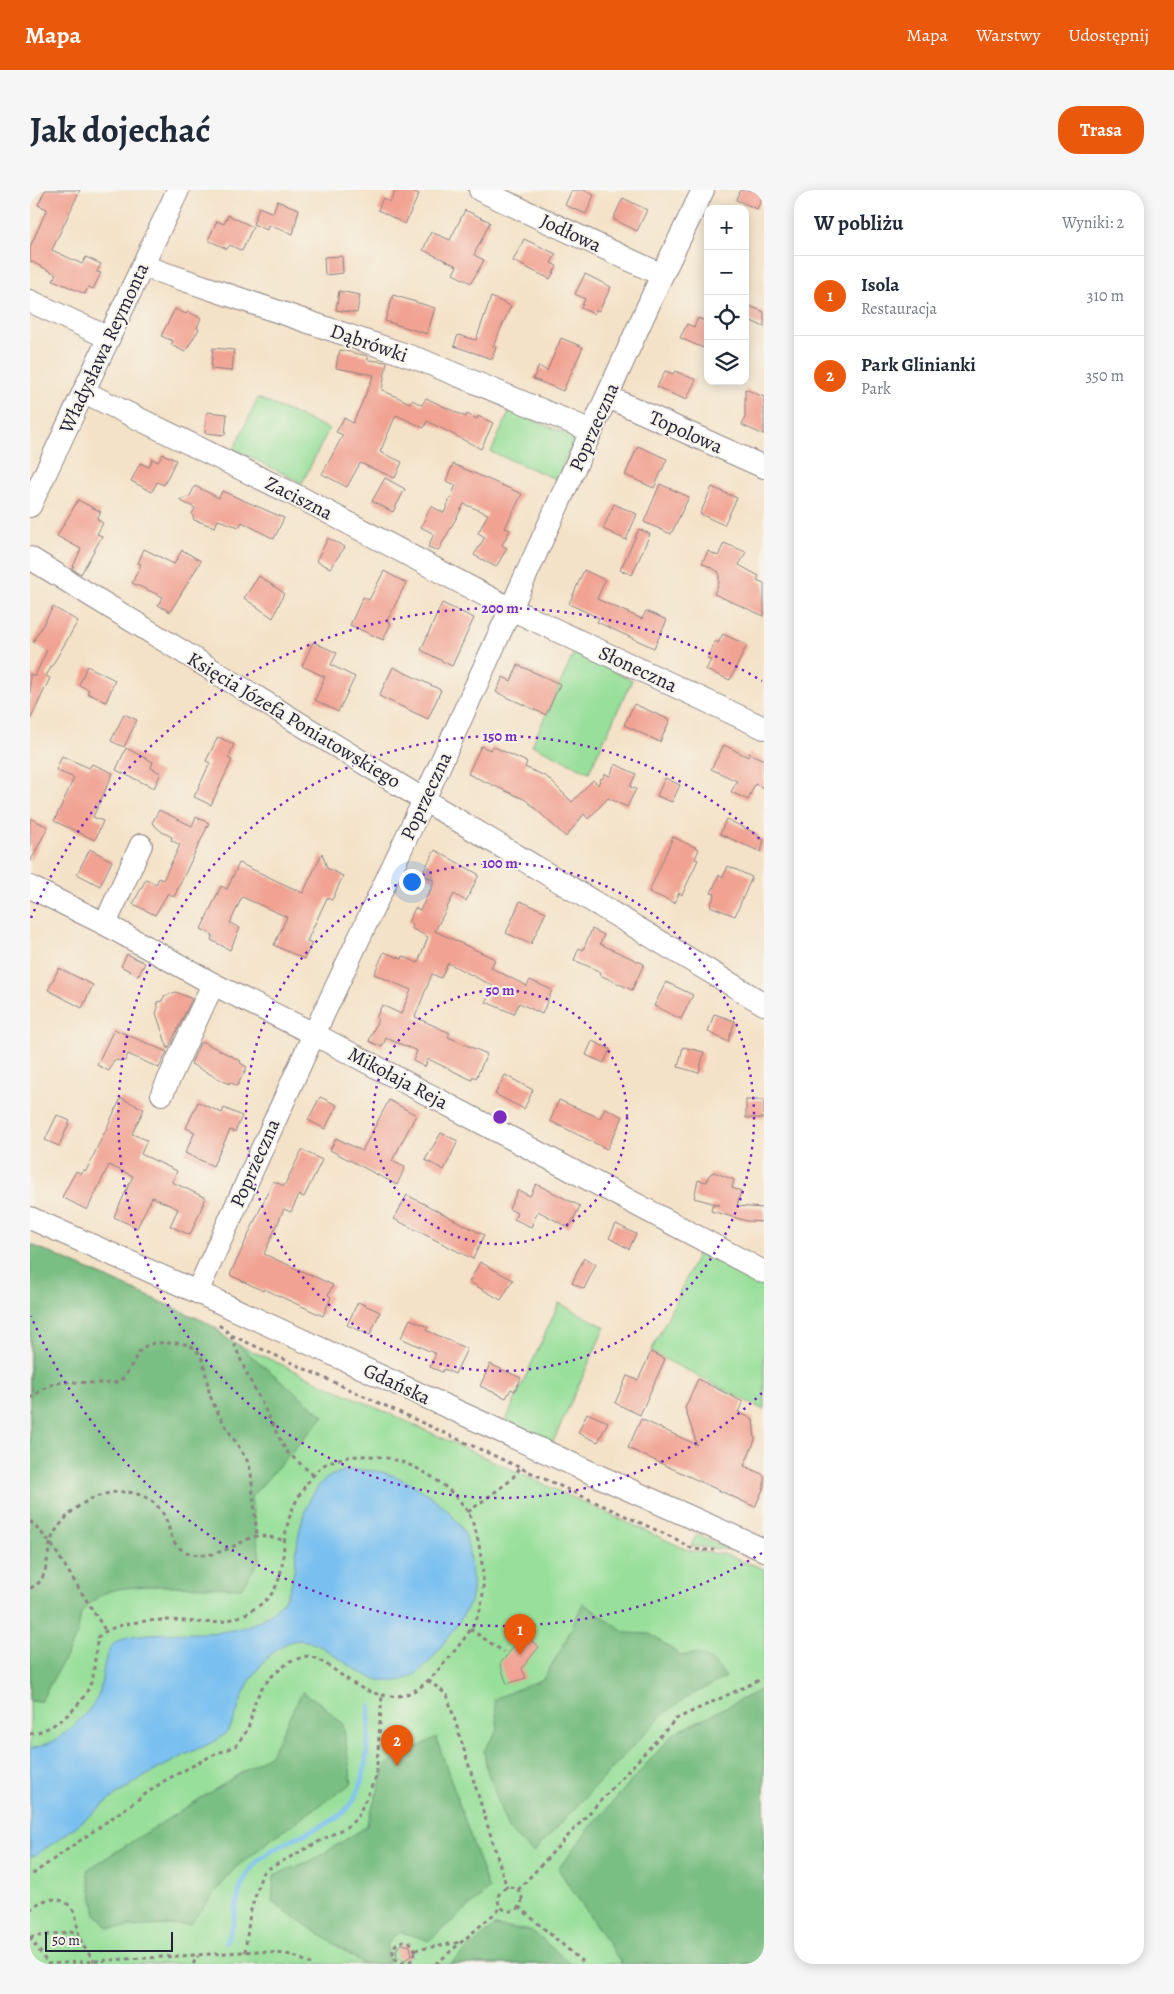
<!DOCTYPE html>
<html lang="pl">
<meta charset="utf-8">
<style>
body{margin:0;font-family:Alegreya,serif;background:#f6f6f7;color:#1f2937}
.controls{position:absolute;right:15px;top:15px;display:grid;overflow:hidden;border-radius:10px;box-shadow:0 2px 12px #0003}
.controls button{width:45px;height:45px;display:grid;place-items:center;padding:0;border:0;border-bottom:1px solid #e0e1e3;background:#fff;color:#1f2937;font:25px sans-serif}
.scale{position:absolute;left:15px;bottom:12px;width:128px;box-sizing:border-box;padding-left:5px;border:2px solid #22223b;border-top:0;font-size:14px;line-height:18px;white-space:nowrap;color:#22223b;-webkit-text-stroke:4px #f7f3e8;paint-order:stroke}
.you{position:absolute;left:381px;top:691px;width:18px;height:18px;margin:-12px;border:4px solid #fff;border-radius:50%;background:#1a73e8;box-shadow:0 0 0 8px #1a73e833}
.badge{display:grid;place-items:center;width:32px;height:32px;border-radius:50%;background:#ea580c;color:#fff;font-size:16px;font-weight:700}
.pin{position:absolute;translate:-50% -41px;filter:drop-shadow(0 1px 2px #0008)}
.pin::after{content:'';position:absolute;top:26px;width:18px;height:15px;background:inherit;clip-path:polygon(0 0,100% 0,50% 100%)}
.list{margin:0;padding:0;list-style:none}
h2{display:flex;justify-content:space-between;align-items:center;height:65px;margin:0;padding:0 20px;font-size:21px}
h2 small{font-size:16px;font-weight:400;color:#747a83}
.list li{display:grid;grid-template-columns:32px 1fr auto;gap:15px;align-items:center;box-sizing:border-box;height:80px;padding:0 20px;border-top:1px solid #e0e1e3}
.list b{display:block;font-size:19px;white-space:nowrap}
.list p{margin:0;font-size:16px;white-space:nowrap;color:#747a83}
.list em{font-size:16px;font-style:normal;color:#747a83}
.icon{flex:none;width:28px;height:28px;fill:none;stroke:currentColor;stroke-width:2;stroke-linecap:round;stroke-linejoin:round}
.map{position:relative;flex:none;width:734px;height:1774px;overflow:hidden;border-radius:20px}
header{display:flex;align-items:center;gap:30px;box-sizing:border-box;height:70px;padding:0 25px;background:#ea580c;color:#fff}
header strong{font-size:24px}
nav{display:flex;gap:28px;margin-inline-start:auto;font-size:18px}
.intro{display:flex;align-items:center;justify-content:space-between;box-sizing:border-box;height:120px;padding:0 30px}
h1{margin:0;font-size:35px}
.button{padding:12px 22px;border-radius:20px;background:#ea580c;color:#fff;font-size:18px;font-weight:700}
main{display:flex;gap:30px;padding:0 30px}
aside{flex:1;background:#fff;border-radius:20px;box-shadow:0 2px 12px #0003}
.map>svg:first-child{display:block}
</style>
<header>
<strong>Mapa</strong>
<nav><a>Mapa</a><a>Warstwy</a><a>Udostępnij</a></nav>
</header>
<div class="intro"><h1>Jak dojechać</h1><a class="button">Trasa</a></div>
<main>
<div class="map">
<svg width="734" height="1774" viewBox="0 0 734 1774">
<rect width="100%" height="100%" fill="#f7f3e8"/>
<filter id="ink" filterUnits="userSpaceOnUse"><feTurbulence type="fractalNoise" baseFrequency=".02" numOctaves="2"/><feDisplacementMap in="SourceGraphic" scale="10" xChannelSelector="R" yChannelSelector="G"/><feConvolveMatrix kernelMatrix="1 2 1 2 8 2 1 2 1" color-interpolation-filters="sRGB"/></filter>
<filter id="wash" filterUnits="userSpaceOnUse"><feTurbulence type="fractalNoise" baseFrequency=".0096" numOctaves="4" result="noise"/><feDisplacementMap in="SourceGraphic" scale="20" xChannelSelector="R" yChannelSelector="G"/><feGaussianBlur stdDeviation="1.12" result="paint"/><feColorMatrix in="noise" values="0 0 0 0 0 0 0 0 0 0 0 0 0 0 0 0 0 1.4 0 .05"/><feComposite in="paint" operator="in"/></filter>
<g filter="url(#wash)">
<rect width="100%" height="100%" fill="#f4e2c8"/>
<g fill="#97df9a" stroke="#5c806a">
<polygon points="228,208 299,239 272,293 204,259"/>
<polygon points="480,220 546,248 526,289 461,262"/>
<polygon points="544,463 602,490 559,582 502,555"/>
<polygon points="0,1054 172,1130 186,1138 200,1151 660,1361 694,1364 734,1379 734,1774 0,1774"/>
<polygon points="671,1057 734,1092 734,1220 621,1162"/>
<polygon points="529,1113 575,1137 523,1252 476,1230"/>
<polygon points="668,1345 701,1360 661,1356 665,1347"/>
</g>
<g fill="#79be82" stroke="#4e705e">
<path d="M 0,1054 L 178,1133 L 196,1148 L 207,1154 L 294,1226 L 221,1307 L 230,1369 L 211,1398 C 180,1398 100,1391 75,1403 C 66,1407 58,1416 51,1423 L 47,1446 L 11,1511 L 0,1511 Z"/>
<path d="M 553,1413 L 596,1443 L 620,1444 L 652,1466 C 674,1459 684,1472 696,1487 L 654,1509 L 632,1525 L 503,1663 L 478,1639 L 457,1580 L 454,1561 L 468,1539 L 464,1509 L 513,1489 L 532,1458 Z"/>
<polygon points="734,1498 734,1774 592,1774 528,1679 559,1639 643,1544"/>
<polygon points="272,1502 290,1513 313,1534 322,1593 247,1645 204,1679 160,1734 79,1738 66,1724 57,1680 241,1564"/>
<path d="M 406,1547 L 459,1700 L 398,1751 C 392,1747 379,1745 371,1742 L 363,1747 L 357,1756 L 359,1773 L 334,1774 L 242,1712 L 244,1685 L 283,1670 L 336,1637 L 356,1575 Z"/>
<polygon points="464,1736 502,1741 541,1774 420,1774"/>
</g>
<path fill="#79c0f0" stroke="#4e7196" d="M 317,1280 C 328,1280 341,1280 352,1282 C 381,1289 423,1317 435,1345 C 438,1353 439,1363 440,1372 C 442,1384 444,1399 440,1411 C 435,1425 424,1439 415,1451 C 405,1465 392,1484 375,1489 C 326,1505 292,1431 253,1455 C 235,1466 219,1489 212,1508 C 207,1520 205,1533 196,1543 C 186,1553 173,1556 161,1562 C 144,1571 125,1580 109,1590 C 71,1613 39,1646 0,1668 L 0,1559 C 9,1556 20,1554 28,1548 C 40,1541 64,1517 69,1504 C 74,1489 72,1462 86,1452 C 94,1446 109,1445 119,1444 C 166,1441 220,1452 253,1411 C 265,1395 264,1376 267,1357 C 269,1335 277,1307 293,1291 C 300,1285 309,1283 317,1280 Z"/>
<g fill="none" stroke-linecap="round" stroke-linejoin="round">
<path stroke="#79c0f0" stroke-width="5" d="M 196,1752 C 207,1733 204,1713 212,1694 C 225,1658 276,1646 307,1628 C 341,1602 337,1554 340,1516"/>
</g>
<g id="blocks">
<g fill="#f1a292">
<polygon points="15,0 50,0 22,60 52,74 56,67 71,74 67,82 71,83 63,99 58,97 55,104 23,90 26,84 0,71 0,57 17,19 8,15"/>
<polygon points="366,0 380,0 389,4 375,34 348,20 353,8 360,12"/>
<polygon points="542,0 554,0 564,5 556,24 535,15"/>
<polygon points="710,0 734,0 734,4 727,19 706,10"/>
<polygon points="593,8 617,20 607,41 583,29"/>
<polygon points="247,11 269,19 263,44 238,35 237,40 223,34 229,17 243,23"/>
<polygon points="435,20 460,32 444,65 454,70 441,93 423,84 427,76 393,60 401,42 420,50"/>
<polygon points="198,25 223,37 212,61 200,55 197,59 178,50 187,31 194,34"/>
<polygon points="494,49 526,64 521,73 527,76 520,89 483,71"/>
<polygon points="312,66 313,83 295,85 294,67"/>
<polygon points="555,84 581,97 569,121 566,120 564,124 551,118 555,109 545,104"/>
<polygon points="309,101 330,105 327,123 306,120"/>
<polygon points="363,105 405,118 397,144 355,131"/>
<polygon points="461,107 481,116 463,156 466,157 462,169 424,156 428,145 446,150"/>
<polygon points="715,114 734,122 734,137 715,128"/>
<polygon points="145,119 156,124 158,122 171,128 167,138 169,139 155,162 141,155 143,151 131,146"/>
<polygon points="668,128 678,132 678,160 650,148 657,134 664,137"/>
<polygon points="531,148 553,157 533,201 503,189 509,176 517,181"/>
<polygon points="183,158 204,160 202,181 181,179"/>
<polygon points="310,160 338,166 338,170 357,172 352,200 380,213 382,210 392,215 396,208 436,227 437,224 447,229 448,226 463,233 451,259 397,231 394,238 366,225 350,262 372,272 365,288 330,273 317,297 292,284 313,245 306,242 314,228 323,233 344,185 306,178 308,165 309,165"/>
<polygon points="635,181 643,184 645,181 666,190 656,210 627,197"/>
<polygon points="715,199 734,207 734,245 712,235 715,227"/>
<polygon points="177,222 197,224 195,245 175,243"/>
<polygon points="608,256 637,269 624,298 595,285"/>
<polygon points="133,264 146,270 134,295 127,292 122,302 101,291 110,273 119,277 122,269 128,272"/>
<polygon points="423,274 492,304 475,338 480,340 472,355 477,358 466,377 444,365 455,347 448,343 458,324 434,314 408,361 398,357 404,344 391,337 401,316 414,323 426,295 416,291"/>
<polygon points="355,288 375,299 363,322 342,311"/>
<polygon points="630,294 659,307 641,344 614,332"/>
<polygon points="165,296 189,308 192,301 254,328 244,349 212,332 209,337 188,330 185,337 164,330 162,324 165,318 149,310 160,306"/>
<polygon points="682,297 707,308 694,335 670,324"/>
<polygon points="48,310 71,322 67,329 73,333 67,344 72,346 51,384 42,379 51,359 27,346"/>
<polygon points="584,314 607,324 596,350 573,339"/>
<polygon points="609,339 620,344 602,385 590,380"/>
<polygon points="298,348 315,357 300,378 286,371"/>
<polygon points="694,353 716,362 709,375 729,386 727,390 734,393 734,426 684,404 689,393 689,382 672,373 678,361 688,366"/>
<polygon points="114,359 144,374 152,360 171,371 140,422 128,415 133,407 102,393 111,374 108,373"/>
<polygon points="554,380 575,390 567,409 612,429 616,421 637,430 624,458 567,432 569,428 539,414"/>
<polygon points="354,381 376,393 357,431 361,433 353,450 320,435 333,407 339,410"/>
<polygon points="229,386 254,403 243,428 214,408"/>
<polygon points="412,413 444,428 422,476 391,460"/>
<polygon points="23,417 48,431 16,486 20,488 0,530 0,484 5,486 17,460 3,452"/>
<polygon points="693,444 717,455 700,490 676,480 681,470 677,469 685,451 688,453"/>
<polygon points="283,452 307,463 301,475 325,487 308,522 285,510 295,487 272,476"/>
<polygon points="488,475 530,494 516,525 466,502 473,487 481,491"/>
<polygon points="57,476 85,490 76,512 57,503 59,500 49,495"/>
<polygon points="363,477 411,500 398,529 349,506"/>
<polygon points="604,514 640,530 630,552 594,535"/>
<polygon points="94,524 107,530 94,557 81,551"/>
<polygon points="188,547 204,554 198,568 202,570 181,615 164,607 180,573 176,571"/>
<polygon points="694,555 718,567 719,563 734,570 734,598 725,594 718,610 701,602 707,591 681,579"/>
<polygon points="451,556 460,560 462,556 497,572 495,577 517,587 542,612 563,590 568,595 571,588 572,589 575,584 580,586 585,574 606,584 600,597 606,599 597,617 578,608 558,629 554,624 536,647 496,610 438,584"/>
<polygon points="96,558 123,572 121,578 131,583 124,598 86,580"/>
<polygon points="32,566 59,578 62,574 83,583 63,627 73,631 65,650 24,631 44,588 26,580"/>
<polygon points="635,588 650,595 642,612 627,606"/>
<polygon points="129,620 162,636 166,627 179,633 144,707 138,703 125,725 103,714 116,689 126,694 129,688 133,690 150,655 141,650 142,647 132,642 122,633"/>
<polygon points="0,628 18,637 0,672"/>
<polygon points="696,629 729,645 728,647 734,650 731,662 690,644"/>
<polygon points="643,647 669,659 665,669 668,670 652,705 649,703 645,713 619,702"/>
<polygon points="60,659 82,671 70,696 47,684"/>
<polygon points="405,660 448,684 448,687 436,711 424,704 405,741 465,769 461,778 497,796 500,790 522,800 512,824 489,813 484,824 456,812 463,796 418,773 411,788 402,784 385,827 420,843 418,847 457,864 446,888 443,886 442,890 398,869 395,877 383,871 387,861 356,848 352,857 339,851 348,829 346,828 352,815 371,824 381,800 344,784 354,762 372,769 373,766 388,773 398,747 381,738 382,734 378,732 385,718 390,720 405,691 392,684"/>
<polygon points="292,663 297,678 313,686 302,710 297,708 277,751 282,753 274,769 244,755 257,727 212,707 200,733 210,738 200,760 181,750 183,745 171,739 191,696 197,699 209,673 273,703"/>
<polygon points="698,676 722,687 705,726 680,716 685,704 681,703 689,685 693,687"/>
<polygon points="490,711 516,722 501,754 476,743"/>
<polygon points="562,739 574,745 570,754 614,774 602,800 570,785 571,782 544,770 549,758 553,760"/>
<polygon points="97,764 115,773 108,786 91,776"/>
<polygon points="29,778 63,795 52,818 18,800"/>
<polygon points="636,792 663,805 651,829 624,816"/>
<polygon points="146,802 162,809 138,859 126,823 128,818 127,812 132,811 134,806"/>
<polygon points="684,824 705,831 698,852 678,842"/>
<polygon points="84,839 137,862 129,878 98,864 95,871 84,870 79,881 67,875"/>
<polygon points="562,851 580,859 574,873 556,865"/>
<polygon points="173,852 211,871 210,873 217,877 207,896 200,892 199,894 161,874 170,853"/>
<polygon points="653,857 674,862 669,883 648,877"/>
<polygon points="475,885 503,900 494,919 465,904"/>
<polygon points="290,907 307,915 295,939 278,930"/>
<polygon points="91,908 114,919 102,944 117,950 111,964 147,981 142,992 176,1008 160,1045 140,1036 148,1019 122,1007 107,1038 84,1027 103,986 79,975 57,1020 32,1007 46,981 52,984 53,980 56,981"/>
<polygon points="359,910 386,925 362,971 375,977 367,995 300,960 306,948 332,961"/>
<polygon points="529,910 570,928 575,918 593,927 577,959 520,931"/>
<rect x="716" y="910" width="18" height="18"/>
<polygon points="168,912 192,923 194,918 212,926 205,942 200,940 183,976 155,963 165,942 156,938"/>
<polygon points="27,925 40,931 29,956 15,950"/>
<polygon points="411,943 428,951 414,980 395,970"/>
<polygon points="272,960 292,970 274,1007 269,1005 261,1022 254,1019 234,1064 303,1095 298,1105 301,1107 293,1126 234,1099 233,1101 200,1085 243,991 254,996"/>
<polygon points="684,982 704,990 702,998 711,1001 707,1016 734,1018 734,1032 717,1031 681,1021 682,1015 690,1015 664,1008 668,990 677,992 679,985"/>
<polygon points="506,994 550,1016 539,1038 508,1021 501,1037 484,1029 487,1023 479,1019 488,1000 500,1006"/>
<polygon points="377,1005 454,1045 443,1069 364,1029"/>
<polygon points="586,1034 606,1044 599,1059 579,1048"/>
<polygon points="554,1068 566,1074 554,1099 542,1093"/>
<polygon points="450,1072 483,1090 471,1110 439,1092"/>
<polygon points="328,1112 350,1122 340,1145 317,1135"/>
<polygon points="380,1129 398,1137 396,1140 437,1159 425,1184 414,1179 412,1182 400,1177 406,1164 371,1148"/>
<polygon points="621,1162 635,1169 610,1225 585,1213 597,1186 608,1190"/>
<polygon points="460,1174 491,1188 485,1201 481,1199 476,1208 450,1196"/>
<polygon points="668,1189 713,1212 708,1222 723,1229 725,1250 714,1276 734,1285 734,1297 725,1317 598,1258 611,1229 667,1255 655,1218"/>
<polygon points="557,1223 578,1232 568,1252 548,1243"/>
<polygon points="494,1444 509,1457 492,1478 496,1488 477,1494 470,1474"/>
<polygon points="372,1754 380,1756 382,1765 375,1770 367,1767 366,1759"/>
</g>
</g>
</g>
<g filter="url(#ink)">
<use href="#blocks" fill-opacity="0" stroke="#8b8282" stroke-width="1"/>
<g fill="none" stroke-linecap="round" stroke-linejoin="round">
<g stroke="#8b8282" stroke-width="24">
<g id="minor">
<polyline points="450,0 632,85"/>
<polyline points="113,76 391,170 562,241"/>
<polyline points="0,111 79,148"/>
<polyline points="54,202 273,309 481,419 734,538"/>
<polyline points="578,207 734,277"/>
<polyline points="0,316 148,0"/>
<polyline points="0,368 394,610 734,814"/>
<polyline points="0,697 75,734 183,794 284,844 734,1082"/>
<polyline points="75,734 111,655"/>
<polyline points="132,904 183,794"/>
<polyline points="0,1028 167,1102 564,1284 734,1360"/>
<polyline points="167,1102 284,844 394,610 632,85 673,0"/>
</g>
</g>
<g stroke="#8b8282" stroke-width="3" stroke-dasharray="4 4" stroke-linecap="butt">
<path d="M 189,1135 L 201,1145 L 650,1351 C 660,1361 671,1360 684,1360"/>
<polyline points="201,1146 215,1180 256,1261 283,1285"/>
<path d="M 0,1209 C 23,1188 35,1192 64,1193 C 71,1193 79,1194 87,1192 C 102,1186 102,1162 118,1155 C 125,1152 134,1153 141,1153 C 183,1151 171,1187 183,1213 C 193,1234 207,1253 218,1272 L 221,1282 L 227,1345"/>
<polyline points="438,1322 481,1290 490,1278"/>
<polyline points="0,1331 20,1352 75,1440"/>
<path d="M 0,1398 C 19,1392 16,1366 21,1351 C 23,1343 29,1336 35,1329 C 56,1303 104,1289 129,1318 C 144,1335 135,1358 163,1364 C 181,1368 198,1359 214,1351 C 218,1349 223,1346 228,1346 C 236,1345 246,1349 254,1350"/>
<polyline points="440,1439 474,1462"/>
<polyline points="398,1490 417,1505 477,1698"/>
<path d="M 0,1544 C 27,1539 56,1514 63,1486 C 65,1474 65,1460 68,1448 C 79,1433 118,1430 136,1430 C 154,1430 172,1434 189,1432 C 205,1430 224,1421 236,1410 C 258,1389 250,1359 258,1333 C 261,1319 269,1305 277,1293 C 282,1287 287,1280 294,1275 C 316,1262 354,1264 377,1274 C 398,1282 425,1301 437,1321 C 450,1341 457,1393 451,1416 C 446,1438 425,1460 411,1477 C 398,1492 382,1508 360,1506 C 325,1503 313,1482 285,1468 L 277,1466 L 260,1471 L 241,1487 L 231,1499 L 225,1512 L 218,1539 L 206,1556 L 181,1566 L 134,1591 L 0,1686"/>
<circle cx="480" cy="1709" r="12"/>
<polyline points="488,1700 646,1529 734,1488"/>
<polyline points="489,1717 555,1774"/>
<path d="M 0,1720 C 12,1706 37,1704 45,1724 C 48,1733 47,1742 51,1751 C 54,1758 59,1764 64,1771"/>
<polyline points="0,1747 48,1741"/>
<polyline points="0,1747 18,1774"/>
<circle cx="374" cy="1762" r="11"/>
<polyline points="385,1760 431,1752"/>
<polyline points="215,1762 220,1723 232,1684 236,1680 318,1636 327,1628 346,1587 352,1505"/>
<polyline points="17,1774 229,1761 262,1765 281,1774"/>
<polyline points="163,1774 168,1766"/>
<polyline points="406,1774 472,1717"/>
</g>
<use href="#minor" stroke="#fff" stroke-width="22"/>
</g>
</g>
<g fill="none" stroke="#7b2cbf" stroke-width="2.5" stroke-dasharray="2.5 5">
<circle cx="470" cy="927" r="127"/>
<circle cx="470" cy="927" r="254"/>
<path d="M732 1203A381 381 0 1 1 732 651"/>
<path d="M732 1363A509 509 0 0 1 1 1126M1 728A509 509 0 0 1 732 491"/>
</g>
<g text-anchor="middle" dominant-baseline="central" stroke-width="4" stroke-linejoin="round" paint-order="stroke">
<g font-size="20" fill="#22223b" stroke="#f7f3e8">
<text transform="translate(541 43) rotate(25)">Jodłowa</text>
<text transform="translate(339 153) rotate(19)">Dąbrówki</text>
<text transform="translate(74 158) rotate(-65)">Władysława Reymonta</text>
<text transform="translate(564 237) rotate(-66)">Poprzeczna</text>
<text transform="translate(656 242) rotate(24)">Topolowa</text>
<text transform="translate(269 308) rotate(27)">Zaciszna</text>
<text transform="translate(608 479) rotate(25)">Słoneczna</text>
<text transform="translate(264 530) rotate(31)">Księcia Józefa Poniatowskiego</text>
<text transform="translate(396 606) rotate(-65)">Poprzeczna</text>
<text transform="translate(368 888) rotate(28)">Mikołaja Reja</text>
<text transform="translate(225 973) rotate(-66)">Poprzeczna</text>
<text transform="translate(367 1194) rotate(25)">Gdańska</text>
</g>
</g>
<circle cx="470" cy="927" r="8" fill="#7b2cbf" stroke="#f7f3e8" stroke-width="2.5"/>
<g font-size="15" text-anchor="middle" font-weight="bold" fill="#7b2cbf" stroke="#f7f3e8" stroke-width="4" stroke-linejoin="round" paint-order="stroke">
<text x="470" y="423">200 m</text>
<text x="470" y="551">150 m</text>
<text x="470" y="678">100 m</text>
<text x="470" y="805">50 m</text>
</g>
</svg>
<div class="controls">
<button>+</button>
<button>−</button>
<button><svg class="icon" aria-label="locate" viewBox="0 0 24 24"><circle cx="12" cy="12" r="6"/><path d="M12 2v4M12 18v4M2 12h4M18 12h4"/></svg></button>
<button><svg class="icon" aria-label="layers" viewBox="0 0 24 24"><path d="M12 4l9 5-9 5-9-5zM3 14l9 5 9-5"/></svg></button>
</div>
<div class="scale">50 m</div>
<div class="you"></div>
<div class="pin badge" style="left:490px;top:1465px">1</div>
<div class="pin badge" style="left:367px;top:1576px">2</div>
</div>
<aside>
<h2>W pobliżu<small>Wyniki: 2</small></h2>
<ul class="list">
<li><span class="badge">1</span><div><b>Isola</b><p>Restauracja</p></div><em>310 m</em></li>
<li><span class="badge">2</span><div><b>Park Glinianki</b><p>Park</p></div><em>350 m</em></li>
</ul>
</aside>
</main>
